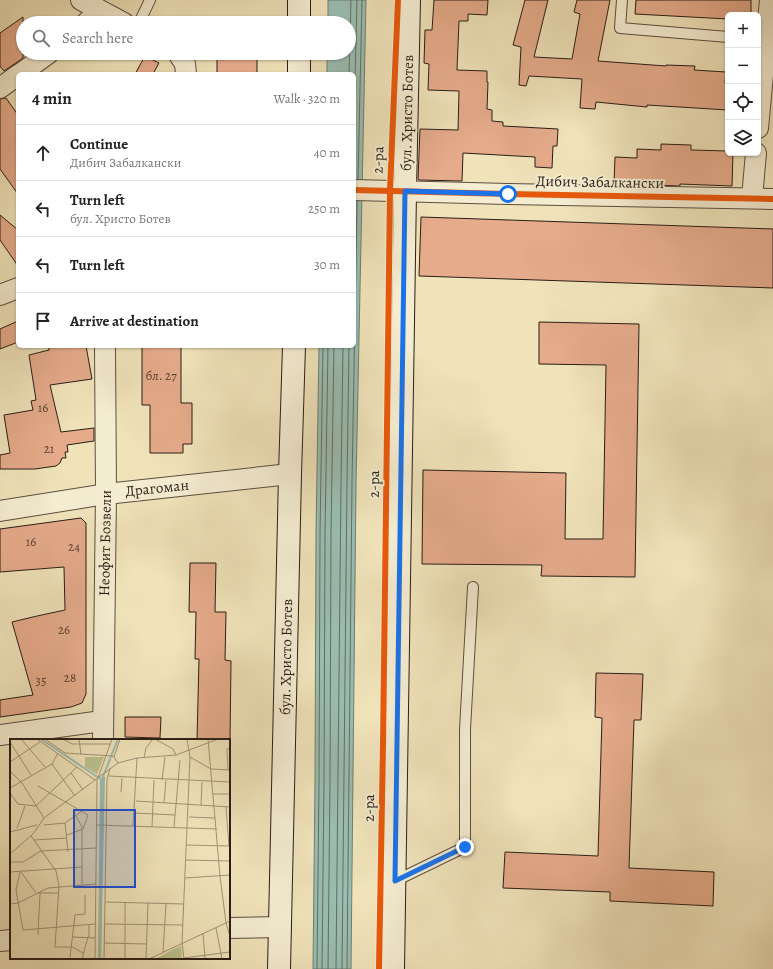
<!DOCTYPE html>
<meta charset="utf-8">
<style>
body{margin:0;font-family:Alegreya,serif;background:#f2f2f2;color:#222}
.controls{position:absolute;right:12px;top:12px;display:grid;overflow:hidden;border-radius:6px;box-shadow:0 1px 3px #0004}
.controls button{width:36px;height:36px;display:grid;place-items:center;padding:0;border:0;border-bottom:1px solid #e0e0e0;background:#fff;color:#222;font:20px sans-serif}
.stop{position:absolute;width:12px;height:12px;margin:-9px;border:3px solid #1a73e8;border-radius:50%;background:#fff}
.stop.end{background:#1a73e8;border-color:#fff;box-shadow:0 1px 4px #0008}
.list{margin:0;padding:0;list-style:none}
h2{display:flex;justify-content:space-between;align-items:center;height:52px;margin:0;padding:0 16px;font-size:17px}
h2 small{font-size:13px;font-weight:400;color:#767676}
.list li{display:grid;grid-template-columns:26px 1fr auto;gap:12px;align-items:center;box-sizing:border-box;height:56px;padding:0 16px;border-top:1px solid #e0e0e0}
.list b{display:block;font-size:15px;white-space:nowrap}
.list p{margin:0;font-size:13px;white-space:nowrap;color:#767676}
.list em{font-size:13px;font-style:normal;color:#767676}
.icon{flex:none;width:22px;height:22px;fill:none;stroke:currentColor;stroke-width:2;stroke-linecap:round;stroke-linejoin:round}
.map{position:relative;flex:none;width:773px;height:969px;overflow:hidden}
.search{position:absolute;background:#fff;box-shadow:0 1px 3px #0004;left:16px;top:16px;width:340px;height:44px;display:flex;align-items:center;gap:10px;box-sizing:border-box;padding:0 14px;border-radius:22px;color:#767676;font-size:15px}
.panel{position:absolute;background:#fff;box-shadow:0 1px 3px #0004;left:16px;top:72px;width:340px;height:276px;border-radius:6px}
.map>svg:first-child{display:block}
</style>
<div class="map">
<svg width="773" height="969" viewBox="0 0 773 969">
<rect width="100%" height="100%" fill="#f0e3ba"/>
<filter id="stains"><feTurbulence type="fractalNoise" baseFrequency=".005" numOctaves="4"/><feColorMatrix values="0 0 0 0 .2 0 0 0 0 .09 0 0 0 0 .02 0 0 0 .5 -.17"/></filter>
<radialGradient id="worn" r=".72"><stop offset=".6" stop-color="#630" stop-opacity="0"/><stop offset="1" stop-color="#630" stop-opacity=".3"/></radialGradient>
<polygon fill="#9abeb2" stroke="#6d7e73" points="328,0 366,0 356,483 351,969 313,969 315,782 316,534 319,346 354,346 354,74 327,74 327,53 349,53 349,23 328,23"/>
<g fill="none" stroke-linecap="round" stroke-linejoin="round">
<g stroke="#626e64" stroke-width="1">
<polyline points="349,74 351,0"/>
<polyline points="354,123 357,0"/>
<polyline points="358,179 362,0"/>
<polyline points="317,969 319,782 320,534 323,346"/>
<polyline points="322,969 324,782 325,534 328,346"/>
<polyline points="328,969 330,782 331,534 334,346"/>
<polyline points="336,969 341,483 343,346"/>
<polyline points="342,969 347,483 349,346"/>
<polyline points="347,969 352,483 357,201"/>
</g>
</g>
<g fill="#e5ab8b" stroke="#291d15">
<polygon points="434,0 488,0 487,15 468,14 468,21 459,21 457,70 487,71 487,82 488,82 487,109 492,110 492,121 503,122 503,126 558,129 557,146 553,146 552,168 535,167 535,157 463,153 462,181 419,180 418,179 420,129 458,130 459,91 428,90 429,64 424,63 425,30 432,30"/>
<polygon points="525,0 548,0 534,57 572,59 580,14 574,12 577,0 610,0 598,61 666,66 666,65 695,66 694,70 726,72 725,83 728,84 728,110 647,105 647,107 596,102 595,109 580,108 582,79 529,76 526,86 519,85 521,47 513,45"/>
<polygon points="636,0 751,0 751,15 728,15 728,19 635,14"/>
<polygon points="23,17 23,58 4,71 0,66 0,33"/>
<rect x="217" y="53" width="40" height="21"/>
<polygon points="145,56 159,63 153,74 135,74"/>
<polygon points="6,98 18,115 18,194 0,169 0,99"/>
<polygon points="661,144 691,145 691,150 728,151 728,153 733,153 732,186 680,184 680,186 614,184 615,157 637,158 637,149 661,150"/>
<polygon points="0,215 18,230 18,266 0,240"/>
<polygon points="421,217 773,229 773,288 419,276"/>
<polygon points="18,321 18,342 0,349 0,329"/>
<polygon points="539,322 639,324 635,577 541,576 542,565 422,564 423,470 566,473 565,539 603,539 606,365 539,364"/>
<polygon points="49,346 86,346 92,379 50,385 61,432 94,428 94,441 67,445 68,452 65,452 66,458 62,458 60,463 56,466 35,469 0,469 0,455 10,453 4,415 33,410 31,401 36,400 29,355 49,350"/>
<polygon points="142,346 181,346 181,403 192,403 192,444 183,444 183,453 150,453 150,405 142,405"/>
<polygon points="81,518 86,523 86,694 82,703 71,707 0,717 0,700 33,695 12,622 37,616 65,610 64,567 0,572 0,529"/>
<polygon points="190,563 216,563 215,612 226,612 225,660 231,661 230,740 197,740 199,659 195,659 196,612 189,612"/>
<polygon points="596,673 643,674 641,720 634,720 629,868 714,872 713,906 610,901 610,892 503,888 505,852 598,856 602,718 595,717"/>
<polygon points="125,717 161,717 160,738 125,737"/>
</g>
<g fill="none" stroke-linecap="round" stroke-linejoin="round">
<g stroke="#5b4e3e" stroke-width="12">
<g id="service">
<polyline points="622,0 620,28 728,37"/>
<polyline points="139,23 150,0"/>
<polyline points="395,881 465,847 465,729 473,587"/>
</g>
</g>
<g stroke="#5b4e3e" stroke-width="22">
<g id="minor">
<polyline points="81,0 124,23"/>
<polyline points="86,23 99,11"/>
<polyline points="178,53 185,64 186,74"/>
<polyline points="20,74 49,53"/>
<polyline points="0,88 18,75"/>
<polyline points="758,128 770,0"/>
<polyline points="354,190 508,194 773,199"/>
<polyline points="752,198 756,153"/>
<polyline points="0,295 18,288"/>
<polyline points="0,511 106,494 290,474"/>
<polyline points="0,735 102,721"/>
<polyline points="103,740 106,494 105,346"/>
<polyline points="229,928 280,927"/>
<polyline points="0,941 11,940"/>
</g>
</g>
<g stroke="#291d15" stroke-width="24">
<g id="secondary">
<polyline points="299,23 299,0"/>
<polyline points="299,74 299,53"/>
<polyline points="279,969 290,474 294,346"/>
<polyline points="393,969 405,191 409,0"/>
</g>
</g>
<use href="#service" stroke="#f5edd2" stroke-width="10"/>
<use href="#minor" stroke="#f5edd2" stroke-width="20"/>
<use href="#secondary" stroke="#f5edd2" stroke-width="22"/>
<g stroke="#f5edd2" stroke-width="8">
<g id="cycleway">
<polyline points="354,190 508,194 773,199"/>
<polyline points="379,969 383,744 390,190 398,0"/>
</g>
</g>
<use href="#cycleway" stroke="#e8590c" stroke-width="6"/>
</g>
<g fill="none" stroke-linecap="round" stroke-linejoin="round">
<polyline stroke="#1a73e8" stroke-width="5" points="465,847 395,881 405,191 508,194"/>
</g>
<g text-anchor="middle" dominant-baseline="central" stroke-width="4" stroke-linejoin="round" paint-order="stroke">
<g font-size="13" fill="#584032">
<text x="161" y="375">бл. 27</text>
<text x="43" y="407">16</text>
<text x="49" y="448">21</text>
<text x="31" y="541">16</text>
<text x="74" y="546">24</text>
<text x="64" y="629">26</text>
<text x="70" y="677">28</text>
<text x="41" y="680">35</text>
</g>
<g font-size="15" fill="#291d15" stroke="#f5edd2">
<text transform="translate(407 113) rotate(-89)">бул. Христо Ботев</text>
<text transform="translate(378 160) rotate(-88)">2-ра</text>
<text transform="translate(600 182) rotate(1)">Дибич Забалкански</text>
<text transform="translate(374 484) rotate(-89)">2-ра</text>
<text transform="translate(157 488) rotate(-6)">Драгоман</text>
<text transform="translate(105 543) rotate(-89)">Неофит Бозвели</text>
<text transform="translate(286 657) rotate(-89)">бул. Христо Ботев</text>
<text transform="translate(369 808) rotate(-89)">2-ра</text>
</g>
</g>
<g transform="translate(10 739)">
<rect width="220" height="220" fill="#f0e3ba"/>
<path d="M 75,18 L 94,18 L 87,35 L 75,28 ZM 171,207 L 172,220 L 145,220 L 164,210 Z" fill="#bbc38f"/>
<path d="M 95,37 L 91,220 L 88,220 L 90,41 Z" fill="#9abeb2"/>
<path fill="none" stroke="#9abeb2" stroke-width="2" d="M 31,0 L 92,41M 92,40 L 108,0"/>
<path fill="none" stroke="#a09478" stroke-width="1" d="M 11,0 L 35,28M 27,0 L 85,41M 35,0 L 55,14 L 103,17 L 108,24M 53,0 L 62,5 L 101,5M 69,0 L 71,16M 145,0 L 163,10 L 166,16M 198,0 L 210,137 L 216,184 L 220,197M 0,3 L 21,36M 104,18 L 110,0M 180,18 L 201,30 L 220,31M 134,19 L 136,9 L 143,0M 0,23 L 30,3M 42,25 L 65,57M 218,31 L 217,10 L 220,9M 0,32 L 12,44 L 34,79M 61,34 L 73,51M 99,37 L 220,43M 88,39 L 102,0M 152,41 L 155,18M 28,47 L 78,76 L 73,90 L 57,96M 0,49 L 42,25 L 48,14M 111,53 L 112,39M 0,54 L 8,65 L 26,67 L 67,28M 203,55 L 220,55M 126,62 L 220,68M 154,64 L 156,41M 191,66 L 192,43M 216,68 L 219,107M 124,74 L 165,76M 66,77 L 72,88 L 72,145M 179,78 L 205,79M 55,84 L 58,113M 34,86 L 55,84 L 72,72M 87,86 L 207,90M 123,87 L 127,19M 142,88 L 144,41M 164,88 L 170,21M 7,89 L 15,67M 0,93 L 27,86M 21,97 L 46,132 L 49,147 L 45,208 L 62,208 L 73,214M 24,101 L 57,99M 176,106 L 220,107M 0,115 L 23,95 L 34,79 L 108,24 L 127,19 L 166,16 L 208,0M 175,121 L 220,122M 0,123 L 13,123 L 31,112 L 86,109M 0,133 L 72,128M 10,133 L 6,151 L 13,191 L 85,185M 11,133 L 26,154M 175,139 L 220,136M 28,154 L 49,154M 95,163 L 174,165M 0,165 L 8,164 L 38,149 L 86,145M 79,185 L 79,198M 95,185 L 173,186M 206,189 L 212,220M 193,194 L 195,220M 28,196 L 30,154M 63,198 L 85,199M 94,204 L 136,205M 153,213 L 156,165M 60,218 L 65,176 L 75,175 L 75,156M 174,219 L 220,213M 72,220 L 78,198M 85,220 L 87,40M 94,220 L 97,41 L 100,29M 115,220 L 115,164M 136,220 L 138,164M 139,220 L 220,182M 174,220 L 172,204 L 180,18 L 177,0"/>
<path fill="#1d4ed8" fill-opacity="0.15" stroke="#1d4ed8" stroke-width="2" d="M 64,71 L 125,71 L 125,148 L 64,148 Z"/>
<rect width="220" height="220" fill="none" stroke="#291d15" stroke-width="2"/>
</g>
<rect width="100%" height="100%" filter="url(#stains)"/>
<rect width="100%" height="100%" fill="url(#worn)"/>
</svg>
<div class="controls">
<button>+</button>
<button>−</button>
<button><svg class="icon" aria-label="locate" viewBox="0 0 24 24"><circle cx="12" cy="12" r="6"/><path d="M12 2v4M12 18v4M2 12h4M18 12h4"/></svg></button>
<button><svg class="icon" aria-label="layers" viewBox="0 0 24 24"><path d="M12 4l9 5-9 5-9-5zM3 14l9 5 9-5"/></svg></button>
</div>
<div class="stop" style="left:508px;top:194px"></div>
<div class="stop end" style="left:465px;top:847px"></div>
<div class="search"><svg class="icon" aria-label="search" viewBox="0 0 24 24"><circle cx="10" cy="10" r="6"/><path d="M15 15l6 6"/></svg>Search here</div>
<section class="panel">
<h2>4 min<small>Walk · 320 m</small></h2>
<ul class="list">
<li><svg class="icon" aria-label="ahead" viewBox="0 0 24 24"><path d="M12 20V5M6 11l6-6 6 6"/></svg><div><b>Continue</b><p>Дибич Забалкански</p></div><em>40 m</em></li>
<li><svg class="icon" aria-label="left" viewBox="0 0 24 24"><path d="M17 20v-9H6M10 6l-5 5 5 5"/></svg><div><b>Turn left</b><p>бул. Христо Ботев</p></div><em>250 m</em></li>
<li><svg class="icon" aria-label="left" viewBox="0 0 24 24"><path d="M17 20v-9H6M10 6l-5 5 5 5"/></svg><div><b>Turn left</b></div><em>30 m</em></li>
<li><svg class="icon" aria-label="arrive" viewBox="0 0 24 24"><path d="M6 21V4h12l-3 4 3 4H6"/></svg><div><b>Arrive at destination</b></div></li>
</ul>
</section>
</div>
